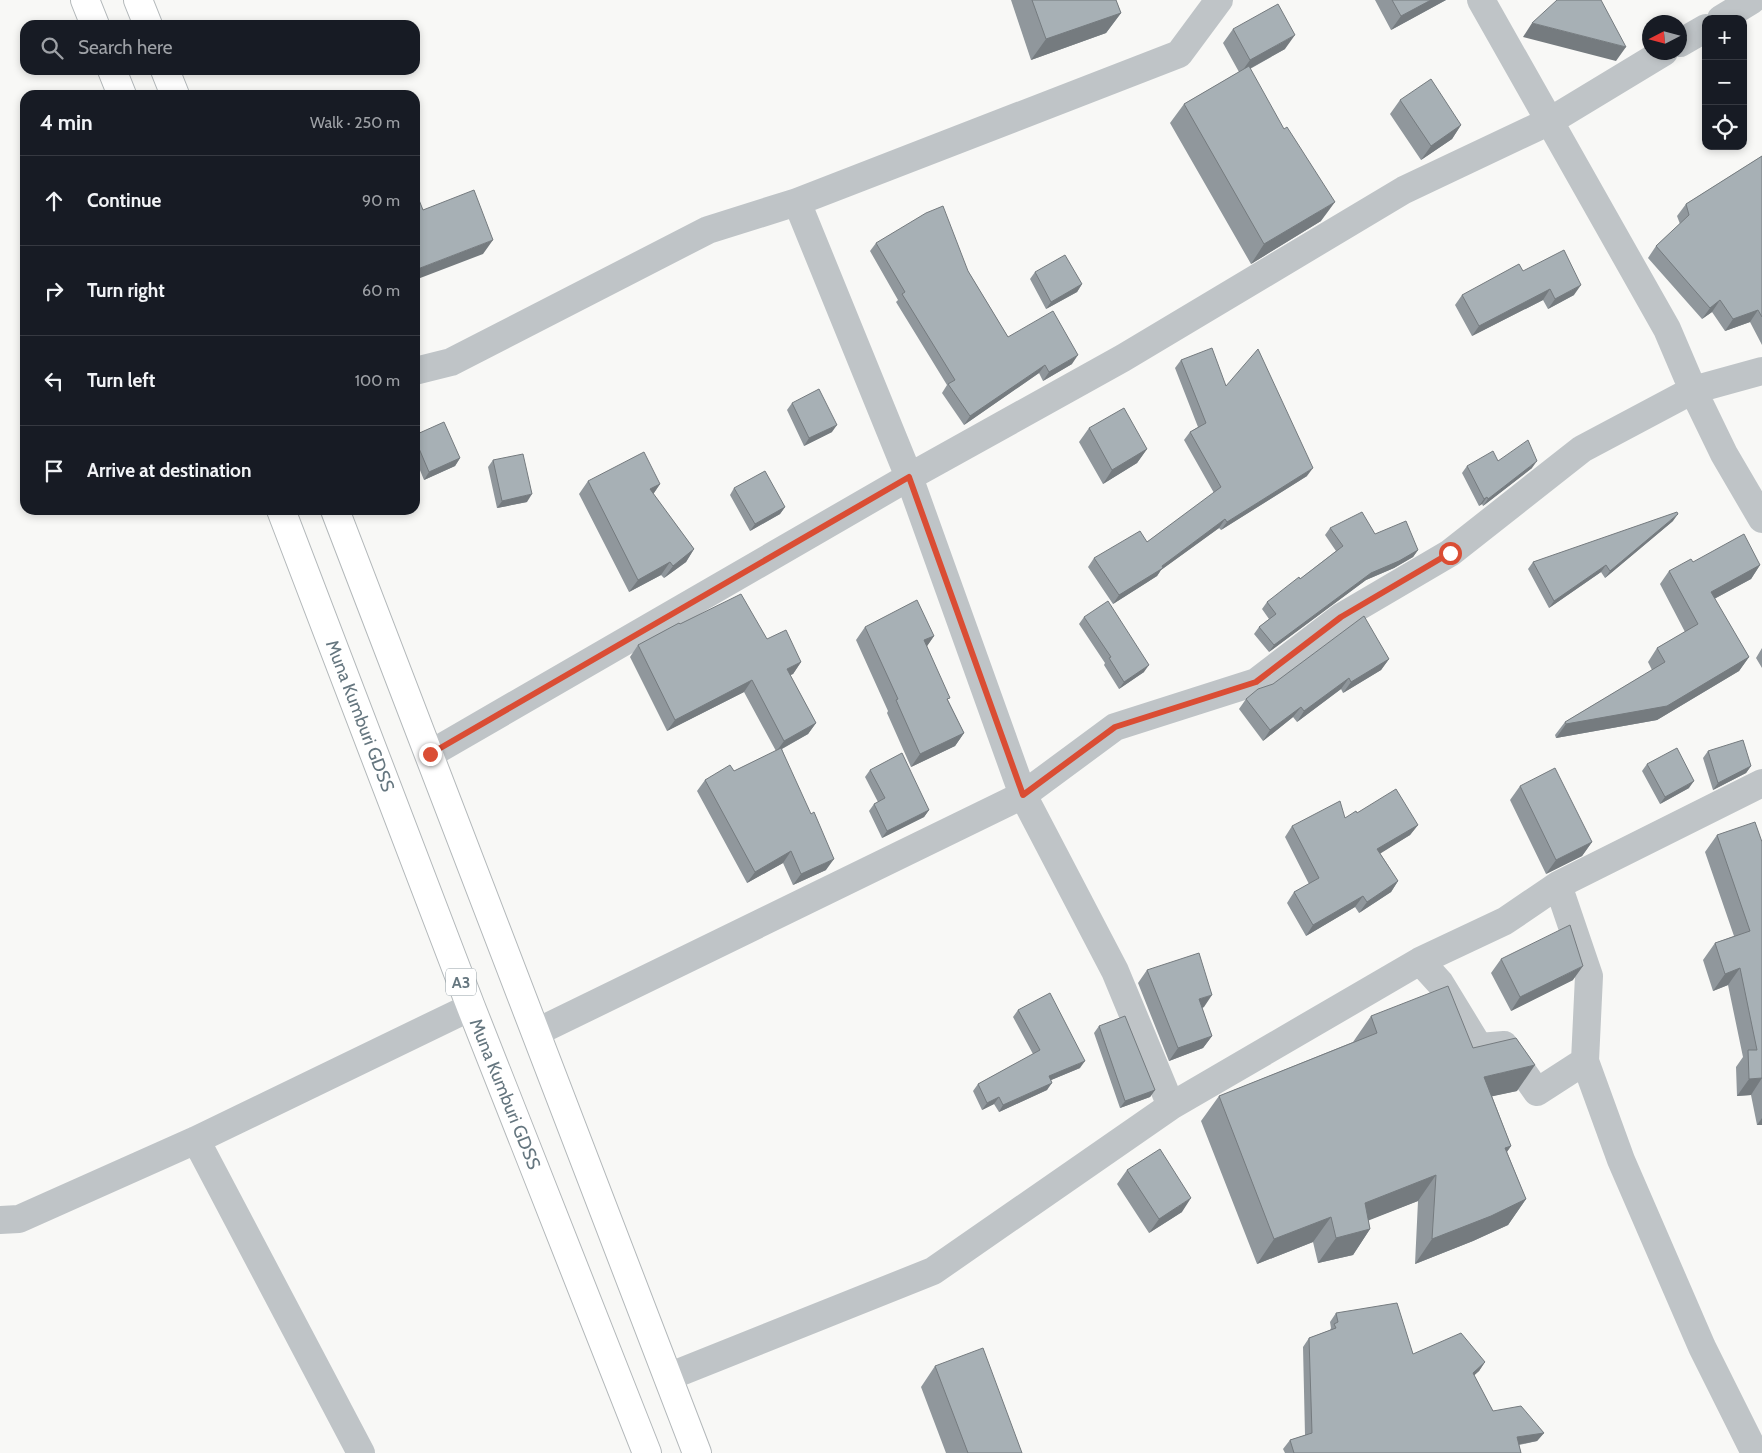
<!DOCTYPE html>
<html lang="en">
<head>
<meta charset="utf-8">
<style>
	body { margin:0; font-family:Cabin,sans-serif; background:#20242c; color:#f1f3f6 }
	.controls { position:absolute; right:15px; top:15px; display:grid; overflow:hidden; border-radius:10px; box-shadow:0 2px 8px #0003 }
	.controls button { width:45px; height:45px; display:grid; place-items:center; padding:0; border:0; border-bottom:1px solid #363941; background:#171b24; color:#f1f3f6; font:25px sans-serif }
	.compass { position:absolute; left:1642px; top:15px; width:45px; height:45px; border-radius:50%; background:#171b24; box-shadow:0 2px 8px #0003; rotate:264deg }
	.stop { position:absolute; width:15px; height:15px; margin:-11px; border:4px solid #da4d34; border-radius:50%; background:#fff }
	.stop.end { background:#da4d34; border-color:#fff; box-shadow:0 1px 5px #0008 }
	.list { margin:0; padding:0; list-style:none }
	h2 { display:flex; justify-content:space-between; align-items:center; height:65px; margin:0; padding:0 20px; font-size:21px }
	h2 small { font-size:16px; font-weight:400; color:#9ea1a6 }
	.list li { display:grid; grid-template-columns:32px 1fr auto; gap:15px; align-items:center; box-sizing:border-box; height:90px; padding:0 20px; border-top:1px solid #363941 }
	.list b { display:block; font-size:19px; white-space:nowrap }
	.list em { font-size:16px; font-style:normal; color:#9ea1a6 }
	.icon { flex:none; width:28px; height:28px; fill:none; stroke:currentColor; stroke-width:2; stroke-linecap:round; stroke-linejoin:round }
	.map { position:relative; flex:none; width:1762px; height:1453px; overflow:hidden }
	.search { position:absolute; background:#171b24; box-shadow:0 2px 8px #0003; left:20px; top:20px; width:400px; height:55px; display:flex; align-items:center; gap:12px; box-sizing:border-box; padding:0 18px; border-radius:15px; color:#9ea1a6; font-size:19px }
	.panel { position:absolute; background:#171b24; box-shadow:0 2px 8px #0003; left:20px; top:90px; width:400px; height:425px; border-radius:15px }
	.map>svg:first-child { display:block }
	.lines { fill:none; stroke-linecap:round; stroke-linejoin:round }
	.highway-casing { stroke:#b3b8ba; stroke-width:30 }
	.street { stroke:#bfc4c7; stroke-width:28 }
	.highway { stroke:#fff; stroke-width:28 }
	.wall { fill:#90979c }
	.shaded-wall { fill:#757b7f }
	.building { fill:#a7b0b5; stroke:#757b7f }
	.route { stroke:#da4d34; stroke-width:6 }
	.labels { text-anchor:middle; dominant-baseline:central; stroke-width:5; stroke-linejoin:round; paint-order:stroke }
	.shield { fill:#fff; stroke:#939fa5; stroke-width:1 }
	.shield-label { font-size:16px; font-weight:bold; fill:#65767f }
	.street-label { font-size:18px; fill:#65767f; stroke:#fff }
</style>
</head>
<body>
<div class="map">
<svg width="1762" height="1453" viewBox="0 0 1762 1453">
	<rect width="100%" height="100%" fill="#f8f8f6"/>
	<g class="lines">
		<!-- highway casing -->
		<g class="highway-casing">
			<path id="highway" d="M 85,0 L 95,25
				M 138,0 L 148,25
				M 112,70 L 122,95
				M 165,70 L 175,95
				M 281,510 L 471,1007 L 647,1453
				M 335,510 L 697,1453"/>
		</g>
		<!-- street -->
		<path class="street" d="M 1481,0 L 1667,329 L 1693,390 L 1724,454 L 1762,519
			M 1721,19 L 1752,0
			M 1680,43 L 1706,28
			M 797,202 L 909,477 L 1023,795 L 1115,971 L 1171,1106 L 1420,961 L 1505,921 L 1558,885 L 1762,783
			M 415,371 L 451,362 L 708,230 L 797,202 L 1179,54 L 1219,0
			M 430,754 L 909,477 L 1123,358 L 1404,190 L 1550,121 L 1664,52
			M 1558,885 L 1589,976 L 1585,1061
			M 1420,961 L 1440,983 L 1479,1047 L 1504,1045 L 1537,1092 L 1585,1061 L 1621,1160 L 1702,1347 L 1755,1453
			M 537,1032 L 1023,795 L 1115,727 L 1256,682 L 1341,617 L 1450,553 L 1582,449 L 1693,390 L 1762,371
			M 196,1140 L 361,1453
			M 0,1220 L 19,1219 L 196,1140 L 471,1007
			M 668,1377 L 933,1271 L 1171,1106"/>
		<!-- highway -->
		<use href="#highway" class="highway"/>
	</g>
	<!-- wall -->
	<path class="wall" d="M 1011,0 L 1116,0 L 1121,13 L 1106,33 L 1031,60 Z
		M 1375,0 L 1446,0 L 1391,30 Z
		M 1233,29 L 1285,49 L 1250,69 L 1321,221 L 1251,264 L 1170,123 L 1184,104 L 1239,72 L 1223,43 Z
		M 1400,100 L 1461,125 L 1452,139 L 1421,160 L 1390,114 Z
		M 1762,156 L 1762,345 L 1750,322 L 1725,331 L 1712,312 L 1702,319 L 1648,258 L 1656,246 L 1680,224 L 1677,216 L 1686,204 Z
		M 876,243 L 968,271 L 1008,337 L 1072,364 L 1043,381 L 1039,373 L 964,425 L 942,393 L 947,385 L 896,302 L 898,300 L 870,251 Z
		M 1523,271 L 1574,295 L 1548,309 L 1543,300 L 1472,336 L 1455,305 L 1462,295 Z
		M 1035,272 L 1082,284 L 1077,292 L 1046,309 L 1030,279 Z
		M 1181,360 L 1226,386 L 1307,476 L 1221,530 L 1219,528 L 1161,570 L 1157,576 L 1113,604 L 1088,567 L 1094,558 L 1147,542 L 1214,493 L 1184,440 L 1190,432 L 1198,427 L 1175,368 Z
		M 792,403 L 832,432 L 804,446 L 787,410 Z
		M 1089,428 L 1147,449 L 1137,463 L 1103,484 L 1079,442 Z
		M 415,435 L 460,458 L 455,466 L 424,480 L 415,458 Z
		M 493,460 L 527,502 L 497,508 L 488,467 Z
		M 1467,466 L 1532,468 L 1483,506 L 1482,504 L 1479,506 L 1462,473 Z
		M 588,481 L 660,484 L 653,494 L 694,549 L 686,562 L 664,578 L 661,575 L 629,592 L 579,494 Z
		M 734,488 L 785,507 L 780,514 L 750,531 L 730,495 Z
		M 1673,521 L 1605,578 L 1601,572 L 1549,608 L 1528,569 L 1533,562 Z
		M 1330,528 L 1375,534 L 1418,550 L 1413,557 L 1394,568 L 1366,580 L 1269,652 L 1254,634 L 1259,627 L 1269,619 L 1262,609 L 1267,602 L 1300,579 L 1336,551 L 1325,535 Z
		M 1693,562 L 1760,565 L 1751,579 L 1714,599 L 1749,657 L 1739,671 L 1657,720 L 1556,738 L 1555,735 L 1565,722 L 1652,670 L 1648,662 L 1657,648 L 1685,632 L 1660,584 L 1669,571 Z
		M 1084,617 L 1144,672 L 1119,689 L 1104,665 L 1105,663 L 1079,624 Z
		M 680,624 L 767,639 L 801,662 L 793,674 L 790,675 L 816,723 L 808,734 L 782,749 L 826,870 L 793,885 L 783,863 L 747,883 L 697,791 L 705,780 L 734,771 L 776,751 L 744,692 L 667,731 L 630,657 L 638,645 Z
		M 865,627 L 934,636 L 927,646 L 948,700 L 964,733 L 955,746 L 911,767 L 887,713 L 888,711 L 856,640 Z
		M 1762,648 L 1762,668 L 1756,658 Z
		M 1389,659 L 1381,670 L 1343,693 L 1341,689 L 1297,722 L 1293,717 L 1263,741 L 1239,709 L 1246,699 Z
		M 1708,751 L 1751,766 L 1746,773 L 1713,790 L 1703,758 Z
		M 1647,764 L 1689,788 L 1660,804 L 1642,771 Z
		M 870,770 L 929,810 L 924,817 L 882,838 L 869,811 L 874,804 L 878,802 L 865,777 Z
		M 1520,786 L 1592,842 L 1582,856 L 1546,874 L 1510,800 Z
		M 1357,813 L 1418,825 L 1410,835 L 1380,853 L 1398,881 L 1391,892 L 1359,913 L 1355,907 L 1306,936 L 1287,903 L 1294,892 L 1309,884 L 1285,837 L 1292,826 L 1345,818 Z
		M 1717,835 L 1762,842 L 1762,1125 L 1757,1125 L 1751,1095 L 1737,1096 L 1736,1067 L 1743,1057 L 1728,985 L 1713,991 L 1703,960 L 1715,943 L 1734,936 L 1705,852 Z
		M 1501,959 L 1573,980 L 1511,1011 L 1491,973 Z
		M 1147,970 L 1204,1007 L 1202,1008 L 1212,1036 L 1203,1048 L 1169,1061 L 1138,983 Z
		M 1018,1010 L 1080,1068 L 1051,1080 L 1047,1090 L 999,1112 L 994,1104 L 982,1110 L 973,1091 L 978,1084 L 1033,1054 L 1013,1017 Z
		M 1371,1016 L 1473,1048 L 1517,1091 L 1492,1096 L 1511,1146 L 1507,1152 L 1526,1199 L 1508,1225 L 1473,1241 L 1415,1264 L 1418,1201 L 1368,1220 L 1370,1229 L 1353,1255 L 1318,1263 L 1313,1242 L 1257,1264 L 1201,1121 L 1219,1096 L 1353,1042 Z
		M 1099,1026 L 1155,1090 L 1150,1097 L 1120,1108 L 1094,1033 Z
		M 1127,1170 L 1182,1212 L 1149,1233 L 1117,1184 Z
		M 1336,1313 L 1413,1354 L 1485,1362 L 1479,1371 L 1474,1375 L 1493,1411 L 1544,1433 L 1537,1441 L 1519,1445 L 1521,1453 L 1285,1453 L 1283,1449 L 1290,1440 L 1305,1435 L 1303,1347 L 1309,1338 L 1330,1330 L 1331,1328 L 1330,1322 Z
		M 935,1366 L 1022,1453 L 946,1453 L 921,1387 Z"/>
	<!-- shaded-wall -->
	<path class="shaded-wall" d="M 1431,0 L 1446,0 L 1391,30 L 1401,16 Z
		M 1121,13 L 1106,33 L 1031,60 L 1046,39 Z
		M 1532,23 L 1626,47 L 1616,61 L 1523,37 Z
		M 1295,35 L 1285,49 L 1240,74 L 1250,60 Z
		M 1461,125 L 1452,139 L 1421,160 L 1431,146 Z
		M 1335,202 L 1321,221 L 1251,264 L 1264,244 Z
		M 493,240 L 483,254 L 415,280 L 415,270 Z
		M 1082,284 L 1077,292 L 1046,309 L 1051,302 Z
		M 1581,285 L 1574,295 L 1548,309 L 1555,299 Z
		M 1550,289 L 1543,300 L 1472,336 L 1479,326 Z
		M 1720,300 L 1712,312 L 1702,319 L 1710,308 Z
		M 1758,310 L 1750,322 L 1725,331 L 1733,319 Z
		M 1078,355 L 1072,364 L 1043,381 L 1049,372 Z
		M 1045,365 L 1039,373 L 964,425 L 970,416 Z
		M 837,425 L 832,432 L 804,446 L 809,438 Z
		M 1147,449 L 1137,463 L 1103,484 L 1112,470 Z
		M 460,458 L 455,466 L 424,480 L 429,472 Z
		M 1537,461 L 1532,468 L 1483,506 L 1488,499 Z
		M 1313,468 L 1307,476 L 1221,530 L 1227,522 Z
		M 660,484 L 652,496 L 650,489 Z
		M 532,494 L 527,502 L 497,508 L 502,501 Z
		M 1487,497 L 1482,504 L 1479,506 L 1484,499 Z
		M 785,507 L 780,514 L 750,531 L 755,524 Z
		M 1678,514 L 1673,521 L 1605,578 L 1610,571 Z
		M 1225,519 L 1219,528 L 1161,570 L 1157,576 L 1113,604 L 1119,595 L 1162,566 Z
		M 694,549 L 686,562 L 664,578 L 673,566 Z
		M 1418,550 L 1413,557 L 1394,568 L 1366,580 L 1269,652 L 1274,645 L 1371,573 Z
		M 670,562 L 661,575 L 629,592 L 638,580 Z
		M 1606,565 L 1601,572 L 1549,608 L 1554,601 Z
		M 1760,565 L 1751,579 L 1701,606 L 1711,592 Z
		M 934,636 L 925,649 L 924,640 Z
		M 1749,657 L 1739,671 L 1657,720 L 1556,738 L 1566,724 Z
		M 1389,659 L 1381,670 L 1343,693 L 1351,682 Z
		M 801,662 L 793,674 L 779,680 L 787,669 Z
		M 1149,665 L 1144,672 L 1119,689 L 1124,682 Z
		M 1349,678 L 1341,689 L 1297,722 L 1304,711 Z
		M 752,680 L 744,692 L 667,731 L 675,720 Z
		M 1301,707 L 1293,717 L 1263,741 L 1270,730 Z
		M 816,723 L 808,734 L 776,752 L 784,741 Z
		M 964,733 L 955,746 L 911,767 L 920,754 Z
		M 1751,766 L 1746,773 L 1713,790 L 1718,783 Z
		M 1694,781 L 1689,788 L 1660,804 L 1665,797 Z
		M 929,810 L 924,817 L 882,838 L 887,831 Z
		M 1418,825 L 1410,835 L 1370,860 L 1377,849 Z
		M 1592,842 L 1582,856 L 1546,874 L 1556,860 Z
		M 791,851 L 783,863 L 747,883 L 755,872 Z
		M 834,859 L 826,870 L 793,885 L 801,874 Z
		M 1398,881 L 1391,892 L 1359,913 L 1367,902 Z
		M 1363,896 L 1355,907 L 1306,936 L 1313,925 Z
		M 1583,966 L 1573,980 L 1511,1011 L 1520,997 Z
		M 1740,968 L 1728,985 L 1713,991 L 1725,974 Z
		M 1212,995 L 1204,1007 L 1190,1012 L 1199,999 Z
		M 1212,1036 L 1203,1048 L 1169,1061 L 1178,1048 Z
		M 1085,1061 L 1080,1068 L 1044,1083 L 1049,1076 Z
		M 1535,1065 L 1517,1091 L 1466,1102 L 1484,1077 Z
		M 1762,1078 L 1751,1095 L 1737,1096 L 1749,1079 Z
		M 1052,1083 L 1047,1090 L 999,1112 L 1003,1105 Z
		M 1155,1090 L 1150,1097 L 1120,1108 L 1125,1101 Z
		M 999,1097 L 994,1104 L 982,1110 L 987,1103 Z
		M 1762,1118 L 1762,1125 L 1757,1125 Z
		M 1511,1146 L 1493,1171 L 1505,1148 Z
		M 1436,1175 L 1418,1201 L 1347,1229 L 1365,1203 Z
		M 1191,1198 L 1182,1212 L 1149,1233 L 1159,1219 Z
		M 1526,1199 L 1508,1225 L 1473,1241 L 1415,1264 L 1432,1239 Z
		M 1331,1217 L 1313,1242 L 1257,1264 L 1274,1239 Z
		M 1370,1229 L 1353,1255 L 1318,1263 L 1336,1238 Z
		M 1485,1362 L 1479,1371 L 1467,1382 L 1473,1373 Z
		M 1544,1433 L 1537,1441 L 1511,1446 L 1517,1437 Z"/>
	<!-- building -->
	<path class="building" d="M 1032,0 L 1116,0 L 1121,13 L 1046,39 Z
		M 1392,0 L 1431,0 L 1401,16 Z
		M 1557,0 L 1601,0 L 1626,47 L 1532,23 Z
		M 1278,4 L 1295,35 L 1250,60 L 1233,29 Z
		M 1249,66 L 1284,129 L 1287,127 L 1335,202 L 1264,244 L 1184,104 Z
		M 1431,79 L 1461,125 L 1431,146 L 1400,100 Z
		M 1762,156 L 1762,317 L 1758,310 L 1733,319 L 1720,300 L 1710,308 L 1656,246 L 1689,215 L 1686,204 Z
		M 474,190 L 493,240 L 415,270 L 415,201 L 419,200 L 423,210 Z
		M 943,206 L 968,271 L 1008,337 L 1053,311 L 1078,355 L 1049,372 L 1045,365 L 970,416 L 948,384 L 955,380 L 902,294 L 905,292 L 876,243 L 926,213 Z
		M 1564,250 L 1581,285 L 1555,299 L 1550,289 L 1479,326 L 1462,295 L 1519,264 L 1523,271 Z
		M 1065,255 L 1082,284 L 1051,302 L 1035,272 Z
		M 1212,348 L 1226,386 L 1258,349 L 1313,468 L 1227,522 L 1225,519 L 1162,566 L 1163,568 L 1119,595 L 1094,558 L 1140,531 L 1147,542 L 1221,487 L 1190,432 L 1206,423 L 1181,360 Z
		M 819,389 L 837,425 L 809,438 L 792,403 Z
		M 1124,408 L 1147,449 L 1112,470 L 1089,428 Z
		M 444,422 L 460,458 L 429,472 L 415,439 L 415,435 Z
		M 1528,440 L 1537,461 L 1488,499 L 1487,497 L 1484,499 L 1467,466 L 1493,451 L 1498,461 Z
		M 644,452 L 660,484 L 650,489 L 694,549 L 673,566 L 670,562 L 638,580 L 588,481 Z
		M 523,454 L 532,494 L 502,501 L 493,460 Z
		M 765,471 L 785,507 L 755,524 L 734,488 Z
		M 1362,512 L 1375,534 L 1406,521 L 1418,550 L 1399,561 L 1371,573 L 1274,645 L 1259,627 L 1276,614 L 1267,602 L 1299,577 L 1300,579 L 1343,546 L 1330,528 Z
		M 1677,512 L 1678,514 L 1610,571 L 1606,565 L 1554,601 L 1533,562 Z
		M 1744,534 L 1760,565 L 1711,592 L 1749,657 L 1667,706 L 1566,724 L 1565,722 L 1665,662 L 1657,648 L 1698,624 L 1669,571 L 1691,559 L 1693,562 Z
		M 741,594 L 767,639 L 786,630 L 801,662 L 787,669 L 816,723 L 784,741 L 752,680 L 675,720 L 638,645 L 679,623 L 680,624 Z
		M 917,600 L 934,636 L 924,640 L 950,698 L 947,699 L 964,733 L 920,754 L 896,700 L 898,699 L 865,627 Z
		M 1108,601 L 1149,665 L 1124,682 L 1109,658 L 1111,657 L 1084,617 Z
		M 1364,616 L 1389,659 L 1351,682 L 1349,678 L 1304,711 L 1301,707 L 1270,730 L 1246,699 L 1258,689 L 1273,684 Z
		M 1743,740 L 1751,766 L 1718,783 L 1708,751 Z
		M 781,748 L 811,814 L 814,812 L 834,859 L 801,874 L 791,851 L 755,872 L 705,780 L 730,765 L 734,771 Z
		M 1677,748 L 1694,781 L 1665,797 L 1647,764 Z
		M 902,753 L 929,810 L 887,831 L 874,804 L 885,798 L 870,770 Z
		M 1555,768 L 1592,842 L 1556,860 L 1520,786 Z
		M 1396,789 L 1418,825 L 1377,849 L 1398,881 L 1367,902 L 1363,896 L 1313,925 L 1294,892 L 1319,878 L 1292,826 L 1340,801 L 1345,818 L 1356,811 L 1357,813 Z
		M 1755,822 L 1762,842 L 1762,1078 L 1749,1079 L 1748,1050 L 1757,1050 L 1740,968 L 1725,974 L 1715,943 L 1750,931 L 1717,835 Z
		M 1570,925 L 1583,966 L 1520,997 L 1501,959 Z
		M 1199,953 L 1212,995 L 1199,999 L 1212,1036 L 1178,1048 L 1147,970 Z
		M 1448,986 L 1473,1048 L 1516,1038 L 1535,1065 L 1484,1077 L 1511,1146 L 1505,1148 L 1526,1199 L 1491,1216 L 1432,1239 L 1436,1175 L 1365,1203 L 1370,1229 L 1336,1238 L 1331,1217 L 1274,1239 L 1219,1096 L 1377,1033 L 1371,1016 Z
		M 1050,993 L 1085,1061 L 1049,1076 L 1052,1083 L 1003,1105 L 999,1097 L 987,1103 L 978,1084 L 1040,1050 L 1018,1010 Z
		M 1125,1016 L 1155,1090 L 1125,1101 L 1099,1026 Z
		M 1160,1149 L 1191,1198 L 1159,1219 L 1127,1170 Z
		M 1397,1303 L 1413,1354 L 1461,1333 L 1485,1362 L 1473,1373 L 1493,1411 L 1521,1406 L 1544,1433 L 1517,1437 L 1521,1453 L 1294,1453 L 1290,1440 L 1312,1433 L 1309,1338 L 1336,1328 L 1334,1324 L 1338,1322 L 1336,1313 Z
		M 983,1348 L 1022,1453 L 968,1453 L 935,1366 Z"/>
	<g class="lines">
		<!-- route -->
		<path class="route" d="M 430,754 L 909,477 L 1023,795 L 1115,727 L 1256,682 L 1341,617 L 1450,553"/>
	</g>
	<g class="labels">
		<!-- shield labels -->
		<rect class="shield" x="446" y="968.5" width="30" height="27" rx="4"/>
		<g class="shield-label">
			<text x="461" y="982">A3</text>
		</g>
		<!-- street labels -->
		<g class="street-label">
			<text transform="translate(360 716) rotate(69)">Muna Kumburi GDSS</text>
			<text transform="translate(505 1094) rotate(68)">Muna Kumburi GDSS</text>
		</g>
	</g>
</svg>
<div class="controls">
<button>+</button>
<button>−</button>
<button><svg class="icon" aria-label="locate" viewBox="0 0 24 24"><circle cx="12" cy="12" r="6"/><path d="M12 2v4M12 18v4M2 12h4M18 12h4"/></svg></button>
</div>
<svg class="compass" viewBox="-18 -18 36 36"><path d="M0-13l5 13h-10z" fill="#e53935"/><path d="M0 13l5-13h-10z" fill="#9ea1a6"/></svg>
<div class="stop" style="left:1450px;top:553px"></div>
<div class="stop end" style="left:430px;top:754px"></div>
<div class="search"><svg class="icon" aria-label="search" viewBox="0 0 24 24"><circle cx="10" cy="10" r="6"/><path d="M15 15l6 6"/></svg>Search here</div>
<section class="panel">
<h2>4 min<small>Walk · 250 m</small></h2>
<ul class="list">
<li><svg class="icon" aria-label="ahead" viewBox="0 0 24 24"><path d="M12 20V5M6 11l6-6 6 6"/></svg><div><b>Continue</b></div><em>90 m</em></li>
<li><svg class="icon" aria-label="right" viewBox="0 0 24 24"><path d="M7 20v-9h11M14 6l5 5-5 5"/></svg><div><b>Turn right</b></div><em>60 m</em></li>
<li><svg class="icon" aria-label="left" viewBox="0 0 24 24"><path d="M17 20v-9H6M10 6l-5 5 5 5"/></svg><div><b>Turn left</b></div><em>100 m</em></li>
<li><svg class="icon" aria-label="arrive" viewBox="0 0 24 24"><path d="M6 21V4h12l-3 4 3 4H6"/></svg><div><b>Arrive at destination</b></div></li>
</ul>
</section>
</div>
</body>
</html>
